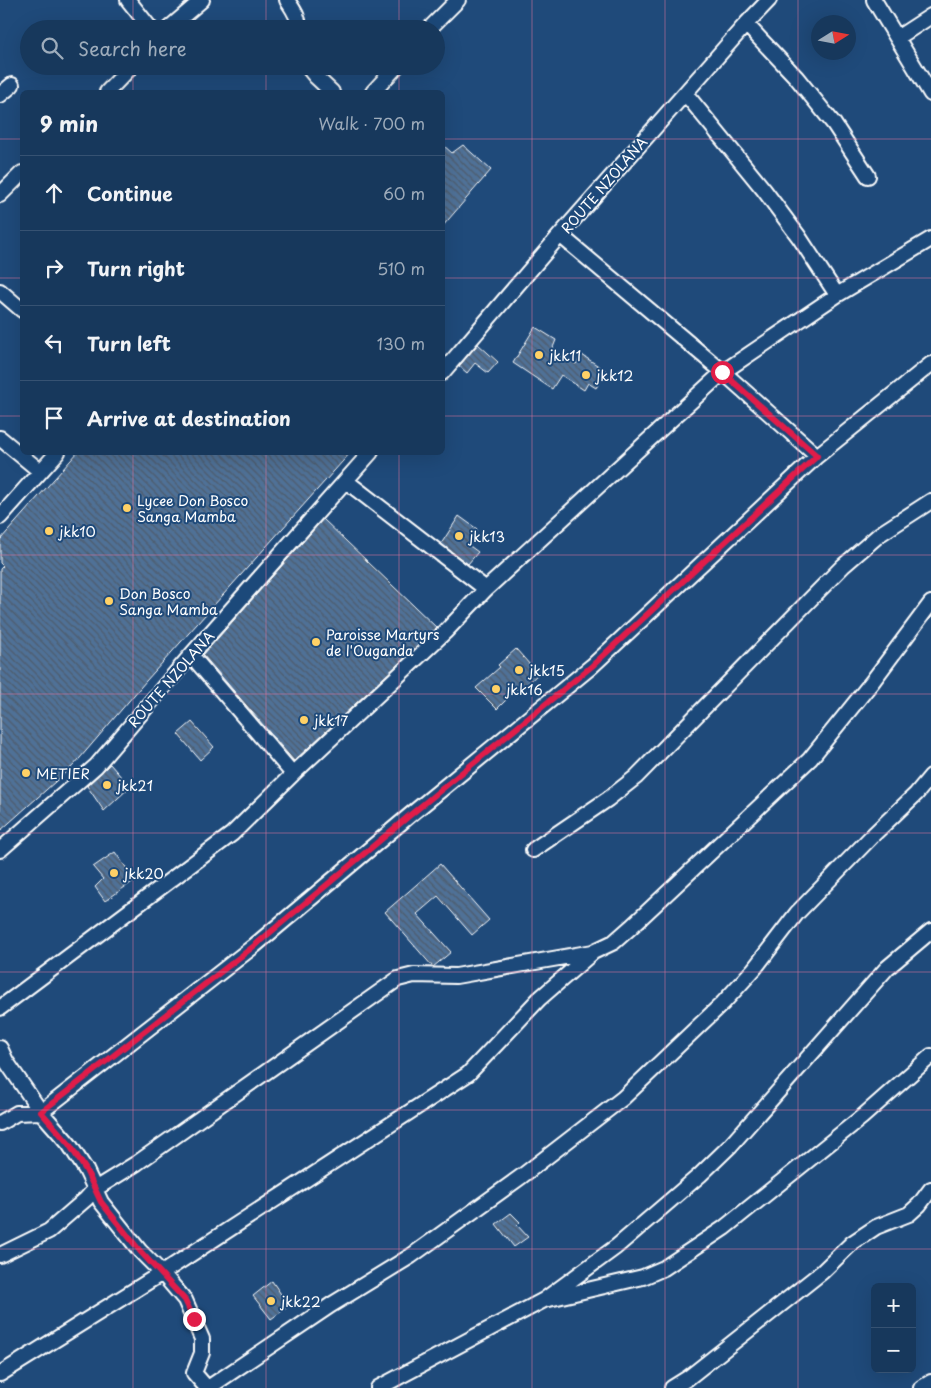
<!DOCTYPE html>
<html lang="en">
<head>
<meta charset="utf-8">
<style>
	body { margin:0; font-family:"Playpen Sans",sans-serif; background:#244365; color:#f1f3f6 }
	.controls { position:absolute; right:15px; bottom:15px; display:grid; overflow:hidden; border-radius:8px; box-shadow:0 5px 20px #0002 }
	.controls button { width:45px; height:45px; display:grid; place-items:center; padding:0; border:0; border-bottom:1px solid #365272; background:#17385c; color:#f1f3f6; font:25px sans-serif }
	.compass { position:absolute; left:811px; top:15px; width:45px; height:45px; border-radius:50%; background:#17385c; box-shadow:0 5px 20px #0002; rotate:79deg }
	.stop { position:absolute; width:15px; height:15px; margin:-11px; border:4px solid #e11d48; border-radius:50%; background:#fff }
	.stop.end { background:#e11d48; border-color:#fff; box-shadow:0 1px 5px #0008 }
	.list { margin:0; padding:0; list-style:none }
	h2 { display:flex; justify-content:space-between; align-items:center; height:65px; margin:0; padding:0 20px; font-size:21px }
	h2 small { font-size:16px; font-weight:400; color:#9eacbb }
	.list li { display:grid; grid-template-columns:32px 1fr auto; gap:15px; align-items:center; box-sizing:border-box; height:75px; padding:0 20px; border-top:1px solid #365272 }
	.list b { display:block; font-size:19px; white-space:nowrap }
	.list em { font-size:16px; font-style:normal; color:#9eacbb }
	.icon { flex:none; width:28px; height:28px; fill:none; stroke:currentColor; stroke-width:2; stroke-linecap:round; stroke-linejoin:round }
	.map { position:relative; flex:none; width:931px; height:1388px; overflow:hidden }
	.search { position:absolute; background:#17385c; box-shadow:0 5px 20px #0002; left:20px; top:20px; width:425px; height:55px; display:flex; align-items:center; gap:12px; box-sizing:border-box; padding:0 18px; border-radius:28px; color:#9eacbb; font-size:19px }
	.panel { position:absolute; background:#17385c; box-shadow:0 5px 20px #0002; left:20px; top:90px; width:425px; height:365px; border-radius:8px }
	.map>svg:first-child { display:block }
	.building { fill:url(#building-back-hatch); stroke:#fff }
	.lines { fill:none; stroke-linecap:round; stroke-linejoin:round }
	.minor-casing { stroke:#fff; stroke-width:18 }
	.minor { stroke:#1f4a7a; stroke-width:14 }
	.route { stroke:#e11d48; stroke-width:6 }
	.grid { fill:none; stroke:#da749d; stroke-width:1; stroke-opacity:0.55 }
	.poi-dot { fill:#ffd166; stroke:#1f4a7a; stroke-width:2 }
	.labels { text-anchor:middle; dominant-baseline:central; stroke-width:4; stroke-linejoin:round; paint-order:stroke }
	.street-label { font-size:14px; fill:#fff; stroke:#1f4a7a }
	.poi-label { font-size:14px; fill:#fff; stroke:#1f4a7a; text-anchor:start }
</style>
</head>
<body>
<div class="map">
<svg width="931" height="1388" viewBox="0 0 931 1388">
	<defs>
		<pattern id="building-back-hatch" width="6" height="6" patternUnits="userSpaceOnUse" patternTransform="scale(1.25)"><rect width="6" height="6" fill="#507197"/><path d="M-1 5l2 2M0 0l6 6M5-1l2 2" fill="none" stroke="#4e5b6a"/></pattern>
	</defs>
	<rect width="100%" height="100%" fill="#1f4a7a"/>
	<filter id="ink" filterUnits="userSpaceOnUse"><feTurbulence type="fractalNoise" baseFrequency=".02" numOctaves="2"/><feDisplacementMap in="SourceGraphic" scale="10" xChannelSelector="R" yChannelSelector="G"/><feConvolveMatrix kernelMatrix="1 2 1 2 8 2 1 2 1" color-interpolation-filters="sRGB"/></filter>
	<g filter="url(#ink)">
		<!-- building -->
		<path class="building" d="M 442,144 L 452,153 L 463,145 L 491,170 L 442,227 Z
			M 535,327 L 556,340 L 552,350 L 576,364 L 582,355 L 606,371 L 596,388 L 588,383 L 584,390 L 561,375 L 552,389 L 513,363 Z
			M 478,344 L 498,362 L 488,373 L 475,363 L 467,373 L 459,366 Z
			M 78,452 L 351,452 L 146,681 L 74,765 L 0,831 L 0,569 L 3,566 L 0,563 L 0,540 Z
			M 459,516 L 477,529 L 467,544 L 478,552 L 468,564 L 441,544 Z
			M 323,519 L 437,628 L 294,761 L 203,655 Z
			M 516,649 L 538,674 L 522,689 L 519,687 L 497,709 L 476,688 L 500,667 L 498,665 Z
			M 192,722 L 214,747 L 200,760 L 178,734 Z
			M 110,764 L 130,787 L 104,811 L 87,786 Z
			M 115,852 L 135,880 L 105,901 L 95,887 L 103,879 L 93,867 Z
			M 440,864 L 489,920 L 472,935 L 438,896 L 417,914 L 451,952 L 433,967 L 385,912 Z
			M 511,1213 L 520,1222 L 517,1225 L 528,1237 L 514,1247 L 496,1224 Z
			M 272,1281 L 289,1306 L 271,1319 L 253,1296 Z"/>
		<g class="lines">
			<!-- minor casing -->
			<g class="minor-casing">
				<path id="minor" d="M 128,0 L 151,29
					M 287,0 C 292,8 301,19 298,29
					M 874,0 L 931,94
					M 746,24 L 796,77 L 834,124 L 868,176
					M 168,29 L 202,0
					M 429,29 L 458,0
					M 897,38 L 931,16
					M 307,66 L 316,77 L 332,92
					M 107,92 L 132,66
					M 373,92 L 397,66
					M 685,93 L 764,190 L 799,237 L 837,295
					M 0,95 L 12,85
					M 0,195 L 22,173
					M 560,235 L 723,372 L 817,456
					M 0,291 L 22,310
					M 442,373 L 560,235 L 746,24 L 769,0
					M 0,438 L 40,471
					M 346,481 L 486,589
					M 0,517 L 58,452
					M 191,655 L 293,774
					M 0,850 L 96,766 L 191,655 L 371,452
					M 533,850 L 608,799 L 636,777 L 843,566 L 880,534 L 931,501
					M 0,1008 L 232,834 L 293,774 L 445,632 L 486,589 L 723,372 L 837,295 L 931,239
					M 0,1048 L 6,1061 L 41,1112 L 69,1144 L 86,1170 L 101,1202 L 140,1251 L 162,1273 L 185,1300 L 202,1339 L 202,1353 L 194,1373 L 207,1388
					M 0,1123 L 17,1113 L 41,1112 L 254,946 L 409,816 L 592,666 L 817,456 L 931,364
					M 0,1255 L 49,1231 L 86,1199 L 95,1189 L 137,1163 L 398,979 L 414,975 L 456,976 L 593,952 L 614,942 L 631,927 L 810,759 L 872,682 L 931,603
					M 549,1299 L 643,1277 L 664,1268 L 724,1228 L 862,1117 L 931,1056
					M 0,1374 L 162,1273 L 468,1074 L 539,999 L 592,953
					M 208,1388 L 331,1305 L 411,1256 L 522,1176 L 623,1098 L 723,1003 L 754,969 L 797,913 L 873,835 L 916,794 L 931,776
					M 378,1388 L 544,1300 L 616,1247 L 700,1175 L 730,1146 L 887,968 L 931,931
					M 672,1388 L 688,1378 L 822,1272 L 852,1243 L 876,1227 L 909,1214 L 919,1205 L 931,1189
					M 921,1388 L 931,1382"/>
			</g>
			<!-- minor -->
			<use href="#minor" class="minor"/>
		</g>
	</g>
	<g class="lines" filter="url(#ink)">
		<!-- route -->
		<path class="route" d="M 194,1319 L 185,1300 L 140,1251 L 101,1202 L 86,1170 L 69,1144 L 41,1112 L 254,946 L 409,816 L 592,666 L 817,456 L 722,372"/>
	</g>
	<!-- grid -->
	<path class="grid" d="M 133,0 L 133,29M 266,0 L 266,29M 399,0 L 399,29M 532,0 L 532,1388M 665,0 L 665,1388M 798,0 L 798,1388M 133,66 L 133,92M 266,66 L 266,92M 399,66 L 399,92M 0,139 L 22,139M 442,139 L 931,139M 0,278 L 22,278M 442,278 L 931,278M 0,416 L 22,416M 442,416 L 931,416M 133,452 L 133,1388M 266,452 L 266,1388M 399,452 L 399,1388M 0,555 L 931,555M 0,694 L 931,694M 0,833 L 931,833M 0,972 L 931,972M 0,1110 L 931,1110M 0,1249 L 931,1249"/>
	<!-- markers -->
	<g class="poi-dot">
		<circle cx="539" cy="355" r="5"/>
		<circle cx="586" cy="375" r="5"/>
		<circle cx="127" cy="508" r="5"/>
		<circle cx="49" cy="531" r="5"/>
		<circle cx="459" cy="536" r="5"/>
		<circle cx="109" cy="601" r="5"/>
		<circle cx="316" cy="642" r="5"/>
		<circle cx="519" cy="670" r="5"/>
		<circle cx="496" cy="689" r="5"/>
		<circle cx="304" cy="720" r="5"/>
		<circle cx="26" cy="773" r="5"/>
		<circle cx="107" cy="785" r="5"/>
		<circle cx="114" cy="873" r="5"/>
		<circle cx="271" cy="1301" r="5"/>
	</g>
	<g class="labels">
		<!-- street labels -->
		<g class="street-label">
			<text transform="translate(604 185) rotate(-49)">ROUTE NZOLANA</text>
			<text transform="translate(171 679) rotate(-49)">ROUTE NZOLANA</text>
		</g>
		<!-- poi labels -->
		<g class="poi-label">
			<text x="549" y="355">jkk11</text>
			<text x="596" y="375">jkk12</text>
			<text x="137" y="500">Lycee Don Bosco<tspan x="137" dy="16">Sanga Mamba</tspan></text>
			<text x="59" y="531">jkk10</text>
			<text x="469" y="536">jkk13</text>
			<text x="119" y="593">Don Bosco<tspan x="119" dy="16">Sanga Mamba</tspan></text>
			<text x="326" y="634">Paroisse Martyrs<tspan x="326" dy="16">de l'Ouganda</tspan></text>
			<text x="529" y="670">jkk15</text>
			<text x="506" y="689">jkk16</text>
			<text x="314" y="720">jkk17</text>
			<text x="36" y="773">METIER</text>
			<text x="117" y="785">jkk21</text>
			<text x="124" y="873">jkk20</text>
			<text x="281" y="1301">jkk22</text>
		</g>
	</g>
</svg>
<div class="controls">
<button>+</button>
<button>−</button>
</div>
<svg class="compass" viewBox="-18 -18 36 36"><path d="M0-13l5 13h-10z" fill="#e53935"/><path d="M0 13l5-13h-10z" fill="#9eacbb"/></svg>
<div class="stop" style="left:722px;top:372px"></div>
<div class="stop end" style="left:194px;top:1319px"></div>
<div class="search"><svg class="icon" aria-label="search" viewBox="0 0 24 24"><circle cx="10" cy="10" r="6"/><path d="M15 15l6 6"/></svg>Search here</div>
<section class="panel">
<h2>9 min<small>Walk · 700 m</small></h2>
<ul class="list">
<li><svg class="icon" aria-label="ahead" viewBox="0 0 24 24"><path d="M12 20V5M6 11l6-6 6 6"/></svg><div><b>Continue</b></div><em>60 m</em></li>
<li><svg class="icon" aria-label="right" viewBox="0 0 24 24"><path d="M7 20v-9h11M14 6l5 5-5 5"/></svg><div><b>Turn right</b></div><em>510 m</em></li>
<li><svg class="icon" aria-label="left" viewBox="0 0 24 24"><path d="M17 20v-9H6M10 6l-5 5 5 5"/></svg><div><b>Turn left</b></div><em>130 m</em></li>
<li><svg class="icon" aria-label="arrive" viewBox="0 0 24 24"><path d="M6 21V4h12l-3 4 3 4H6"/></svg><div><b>Arrive at destination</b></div></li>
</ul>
</section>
</div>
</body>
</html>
